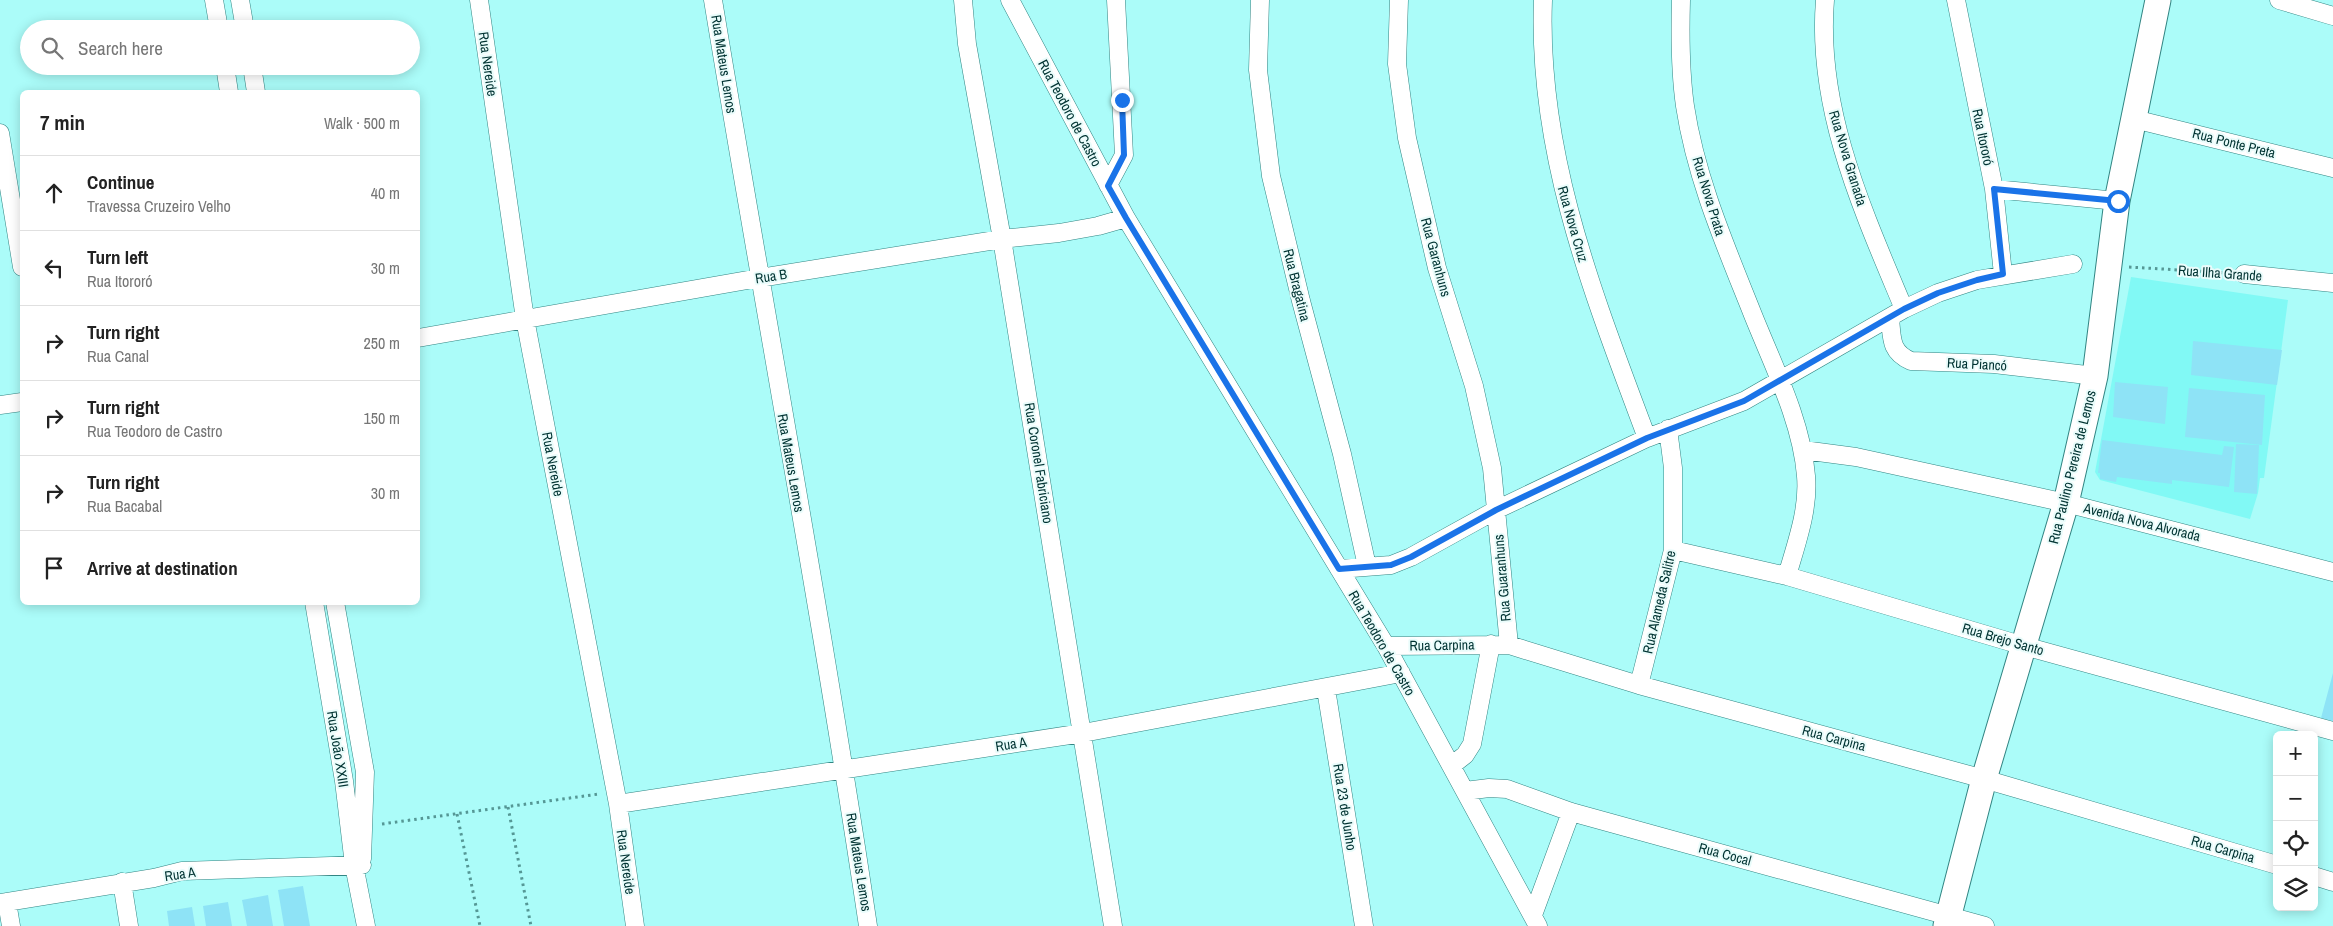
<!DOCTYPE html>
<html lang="en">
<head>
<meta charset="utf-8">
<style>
	body { margin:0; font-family:"Archivo Narrow",sans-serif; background:#f2f2f2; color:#222 }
	.controls { position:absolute; right:15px; bottom:15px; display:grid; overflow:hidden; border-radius:8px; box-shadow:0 2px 12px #0003 }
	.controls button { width:45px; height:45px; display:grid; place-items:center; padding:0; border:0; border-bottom:1px solid #e0e0e0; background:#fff; color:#222; font:25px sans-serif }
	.stop { position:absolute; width:15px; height:15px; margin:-11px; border:4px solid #1a73e8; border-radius:50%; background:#fff }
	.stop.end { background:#1a73e8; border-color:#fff; box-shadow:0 1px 5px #0008 }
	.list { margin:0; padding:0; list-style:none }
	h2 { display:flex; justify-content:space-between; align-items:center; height:65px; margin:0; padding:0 20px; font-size:21px }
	h2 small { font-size:16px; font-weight:400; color:#767676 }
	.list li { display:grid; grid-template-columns:32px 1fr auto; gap:15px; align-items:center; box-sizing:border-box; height:75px; padding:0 20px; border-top:1px solid #e0e0e0 }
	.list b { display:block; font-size:19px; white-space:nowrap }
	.list p { margin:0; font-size:16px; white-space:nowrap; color:#767676 }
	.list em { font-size:16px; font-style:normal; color:#767676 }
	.icon { flex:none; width:28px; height:28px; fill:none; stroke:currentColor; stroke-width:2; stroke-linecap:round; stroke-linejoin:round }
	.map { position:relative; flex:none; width:2333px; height:926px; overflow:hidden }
	.search { position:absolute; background:#fff; box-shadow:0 2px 12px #0003; left:20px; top:20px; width:400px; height:55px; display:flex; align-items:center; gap:12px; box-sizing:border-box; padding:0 18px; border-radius:28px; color:#767676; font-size:19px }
	.panel { position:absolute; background:#fff; box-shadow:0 2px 12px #0003; left:20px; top:90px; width:400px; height:515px; border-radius:8px }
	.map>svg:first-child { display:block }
	.built { fill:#81f9f5 }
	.building { fill:#8ee3f6 }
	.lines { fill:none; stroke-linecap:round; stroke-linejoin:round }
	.street-casing { stroke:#328583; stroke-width:19 }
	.secondary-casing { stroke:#328583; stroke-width:27 }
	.path { stroke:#559795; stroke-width:3; stroke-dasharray:2.5 4; stroke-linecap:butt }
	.street { stroke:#fff; stroke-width:18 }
	.secondary { stroke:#fff; stroke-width:25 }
	.route { stroke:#1a73e8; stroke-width:6 }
	.labels { text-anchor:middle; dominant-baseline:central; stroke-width:4; stroke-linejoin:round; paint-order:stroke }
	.street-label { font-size:14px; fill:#003332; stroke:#eafcfb }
</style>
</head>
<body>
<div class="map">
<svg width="2333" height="926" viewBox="0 0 2333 926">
	<rect width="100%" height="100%" fill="#abfcf9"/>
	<!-- built -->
	<path class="built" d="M 2131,277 L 2288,300 L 2264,478 L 2260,478 L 2258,493 L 2250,519 L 2100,480 L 2095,472 Z"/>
	<!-- building -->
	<path class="building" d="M 2193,341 L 2282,350 L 2277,385 L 2191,375 Z
		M 2115,382 L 2168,387 L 2165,424 L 2113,417 Z
		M 2189,388 L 2265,395 L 2262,445 L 2185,437 Z
		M 2102,440 L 2222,455 L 2224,446 L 2234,447 L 2229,487 L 2172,480 L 2172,484 L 2117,477 L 2116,482 L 2100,479 L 2100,473 L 2098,473 Z
		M 2236,444 L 2259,445 L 2257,494 L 2234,492 Z
		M 2333,673 L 2333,721 L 2321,718 Z
		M 303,886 L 310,926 L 284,926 L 278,890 Z
		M 268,895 L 273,926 L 247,926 L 242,900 Z
		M 228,902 L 232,926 L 206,926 L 203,906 Z
		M 192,907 L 195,926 L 169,926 L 167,911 Z"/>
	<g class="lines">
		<!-- street casing -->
		<g class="street-casing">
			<path id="street" d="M 214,0 L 219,29
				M 240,0 L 245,29
				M 479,0 L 525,319 L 618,804 L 635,926
				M 713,0 C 764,309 822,617 868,926
				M 963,0 L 967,44 L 1002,239 L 1113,926
				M 1010,0 L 1126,218 L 1386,646 L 1538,926
				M 1260,0 L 1258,70 L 1271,176 L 1301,301 L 1342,454 L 1367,566
				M 1399,0 L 1397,64 L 1407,138 L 1437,268 L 1474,386 L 1492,468 L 1509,645
				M 1543,0 C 1537,155 1594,296 1647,438
				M 1681,0 C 1680,35 1680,71 1685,106 C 1696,179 1726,247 1753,315 C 1773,365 1802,422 1806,476 C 1809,510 1796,544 1787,576
				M 1825,0 C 1816,109 1863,211 1904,309
				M 1956,0 L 1994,189 L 2003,274
				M 2279,0 L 2333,16
				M 225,66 L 229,92
				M 252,66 L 256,92
				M 2134,119 L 2333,168
				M 0,133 L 22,267
				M 1108,185 L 1124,155 L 1116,0
				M 1994,189 L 2117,201
				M 2244,274 L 2333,283
				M 1890,318 C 1892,338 1890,352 1911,361 L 1994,364 L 2095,376
				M 418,338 L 759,278 L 1002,239 L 1059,233 L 1098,226 L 1126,218
				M 0,405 L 22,402
				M 1803,450 L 1856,457 L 2066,503 L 2333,572
				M 1673,550 L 1787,576 L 2024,646 L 2333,731
				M 1339,569 L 1391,565 L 1411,557 L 1496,510 L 1647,438 L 1744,401 L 1904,309 L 1938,293 L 1977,280 L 2073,264
				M 314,602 L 344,781 L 354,865 L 366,926
				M 335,602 L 365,772 L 362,859
				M 1386,646 L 1509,645 L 1639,685 L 1984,779 L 2277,865
				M 1639,685 L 1673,550 L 1673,468 L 1668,429
				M 1326,689 L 1364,926
				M 1451,766 L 1465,755 L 1472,744 L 1491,644
				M 1465,791 L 1489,788 L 1507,789 L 1571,812 L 1985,926
				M 618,804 L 1083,733 L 1401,673
				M 2314,876 L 2333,882
				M 122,882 L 129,926
				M 7,902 L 11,926
				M 0,903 L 154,878 L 182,871 L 362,865
				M 1533,915 L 1571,812"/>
		</g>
		<!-- secondary casing -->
		<g class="secondary-casing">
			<path id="secondary" d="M 1946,926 L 1984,779 L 2066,503 L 2095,376 L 2117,201 L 2158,0"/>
		</g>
		<!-- path -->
		<path class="path" d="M 2129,267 L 2228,273
			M 508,807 L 531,926
			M 457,814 L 480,926
			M 382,824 L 599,794"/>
		<!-- street -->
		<use href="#street" class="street"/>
		<!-- secondary -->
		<use href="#secondary" class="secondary"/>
	</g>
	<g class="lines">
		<!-- route -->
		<path class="route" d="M 1122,100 L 1124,155 L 1108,186 L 1126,218 L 1339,569 L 1391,565 L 1411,557 L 1496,510 L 1647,438 L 1744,401 L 1904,309 L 1938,293 L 1977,280 L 2003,274 L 1994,189 L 2118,201"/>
	</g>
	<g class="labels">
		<!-- street labels -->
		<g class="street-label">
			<text transform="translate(488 64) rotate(82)">Rua Nereide</text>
			<text transform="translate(724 64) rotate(81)">Rua Mateus Lemos</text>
			<text transform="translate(1070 113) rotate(62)">Rua Teodoro de Castro</text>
			<text transform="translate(1983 137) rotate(78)">Rua Itororó</text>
			<text transform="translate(2234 143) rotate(14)">Rua Ponte Preta</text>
			<text transform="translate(1848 158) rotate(73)">Rua Nova Granada</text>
			<text transform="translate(1709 196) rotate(73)">Rua Nova Prata</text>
			<text transform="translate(1573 224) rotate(74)">Rua Nova Cruz</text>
			<text transform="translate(1436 257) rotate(75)">Rua Garanhuns</text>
			<text transform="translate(2220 273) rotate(4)">Rua Ilha Grande</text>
			<text transform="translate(771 276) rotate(-9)">Rua B</text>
			<text transform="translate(1297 285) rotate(76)">Rua Bragatina</text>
			<text transform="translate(1977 364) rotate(3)">Rua Piancó</text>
			<text transform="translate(791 463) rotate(80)">Rua Mateus Lemos</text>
			<text transform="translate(1039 463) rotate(81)">Rua Coronel Fabriciano</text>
			<text transform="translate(553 464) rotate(79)">Rua Nereide</text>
			<text transform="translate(2072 467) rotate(-76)">Rua Paulino Pereira de Lemos</text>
			<text transform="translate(2142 522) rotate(14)">Avenida Nova Alvorada</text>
			<text transform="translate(1502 578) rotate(-95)">Rua Guaranhuns</text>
			<text transform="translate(1659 602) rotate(-77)">Rua Alameda Salitre</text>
			<text transform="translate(2003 639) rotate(16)">Rua Brejo Santo</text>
			<text transform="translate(1382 643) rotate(60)">Rua Teodoro de Castro</text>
			<text transform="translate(1442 645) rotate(-1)">Rua Carpina</text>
			<text transform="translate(1834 738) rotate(15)">Rua Carpina</text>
			<text transform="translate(1011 744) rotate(-9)">Rua A</text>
			<text transform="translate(338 749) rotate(81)">Rua João XXIII</text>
			<text transform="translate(1345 807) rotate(81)">Rua 23 de Junho</text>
			<text transform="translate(2223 849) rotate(16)">Rua Carpina</text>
			<text transform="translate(1725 854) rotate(15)">Rua Cocal</text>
			<text transform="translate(626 862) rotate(82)">Rua Nereide</text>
			<text transform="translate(859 862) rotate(81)">Rua Mateus Lemos</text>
			<text transform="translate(180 874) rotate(-8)">Rua A</text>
		</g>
	</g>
</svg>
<div class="controls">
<button>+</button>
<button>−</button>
<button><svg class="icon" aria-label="locate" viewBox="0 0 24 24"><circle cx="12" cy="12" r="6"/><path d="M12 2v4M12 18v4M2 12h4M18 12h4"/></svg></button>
<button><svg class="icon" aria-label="layers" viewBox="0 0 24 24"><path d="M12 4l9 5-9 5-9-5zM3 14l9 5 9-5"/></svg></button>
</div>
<div class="stop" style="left:2118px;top:201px"></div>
<div class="stop end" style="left:1122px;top:100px"></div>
<div class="search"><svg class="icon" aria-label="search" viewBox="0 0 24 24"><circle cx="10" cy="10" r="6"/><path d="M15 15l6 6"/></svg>Search here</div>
<section class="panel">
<h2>7 min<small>Walk · 500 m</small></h2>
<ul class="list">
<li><svg class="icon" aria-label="ahead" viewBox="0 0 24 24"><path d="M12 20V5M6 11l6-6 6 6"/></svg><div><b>Continue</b><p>Travessa Cruzeiro Velho</p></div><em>40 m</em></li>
<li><svg class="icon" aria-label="left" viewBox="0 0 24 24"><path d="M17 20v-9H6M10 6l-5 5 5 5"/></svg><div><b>Turn left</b><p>Rua Itororó</p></div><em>30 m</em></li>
<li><svg class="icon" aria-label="right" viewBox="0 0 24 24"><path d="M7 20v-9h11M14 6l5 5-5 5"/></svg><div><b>Turn right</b><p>Rua Canal</p></div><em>250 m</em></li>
<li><svg class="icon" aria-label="right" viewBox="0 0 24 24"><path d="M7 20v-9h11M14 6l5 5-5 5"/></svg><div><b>Turn right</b><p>Rua Teodoro de Castro</p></div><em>150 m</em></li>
<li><svg class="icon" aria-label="right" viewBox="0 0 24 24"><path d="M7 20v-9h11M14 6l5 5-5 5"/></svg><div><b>Turn right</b><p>Rua Bacabal</p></div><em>30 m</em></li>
<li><svg class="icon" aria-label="arrive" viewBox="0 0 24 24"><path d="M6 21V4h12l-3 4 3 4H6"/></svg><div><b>Arrive at destination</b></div></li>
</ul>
</section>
</div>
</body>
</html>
